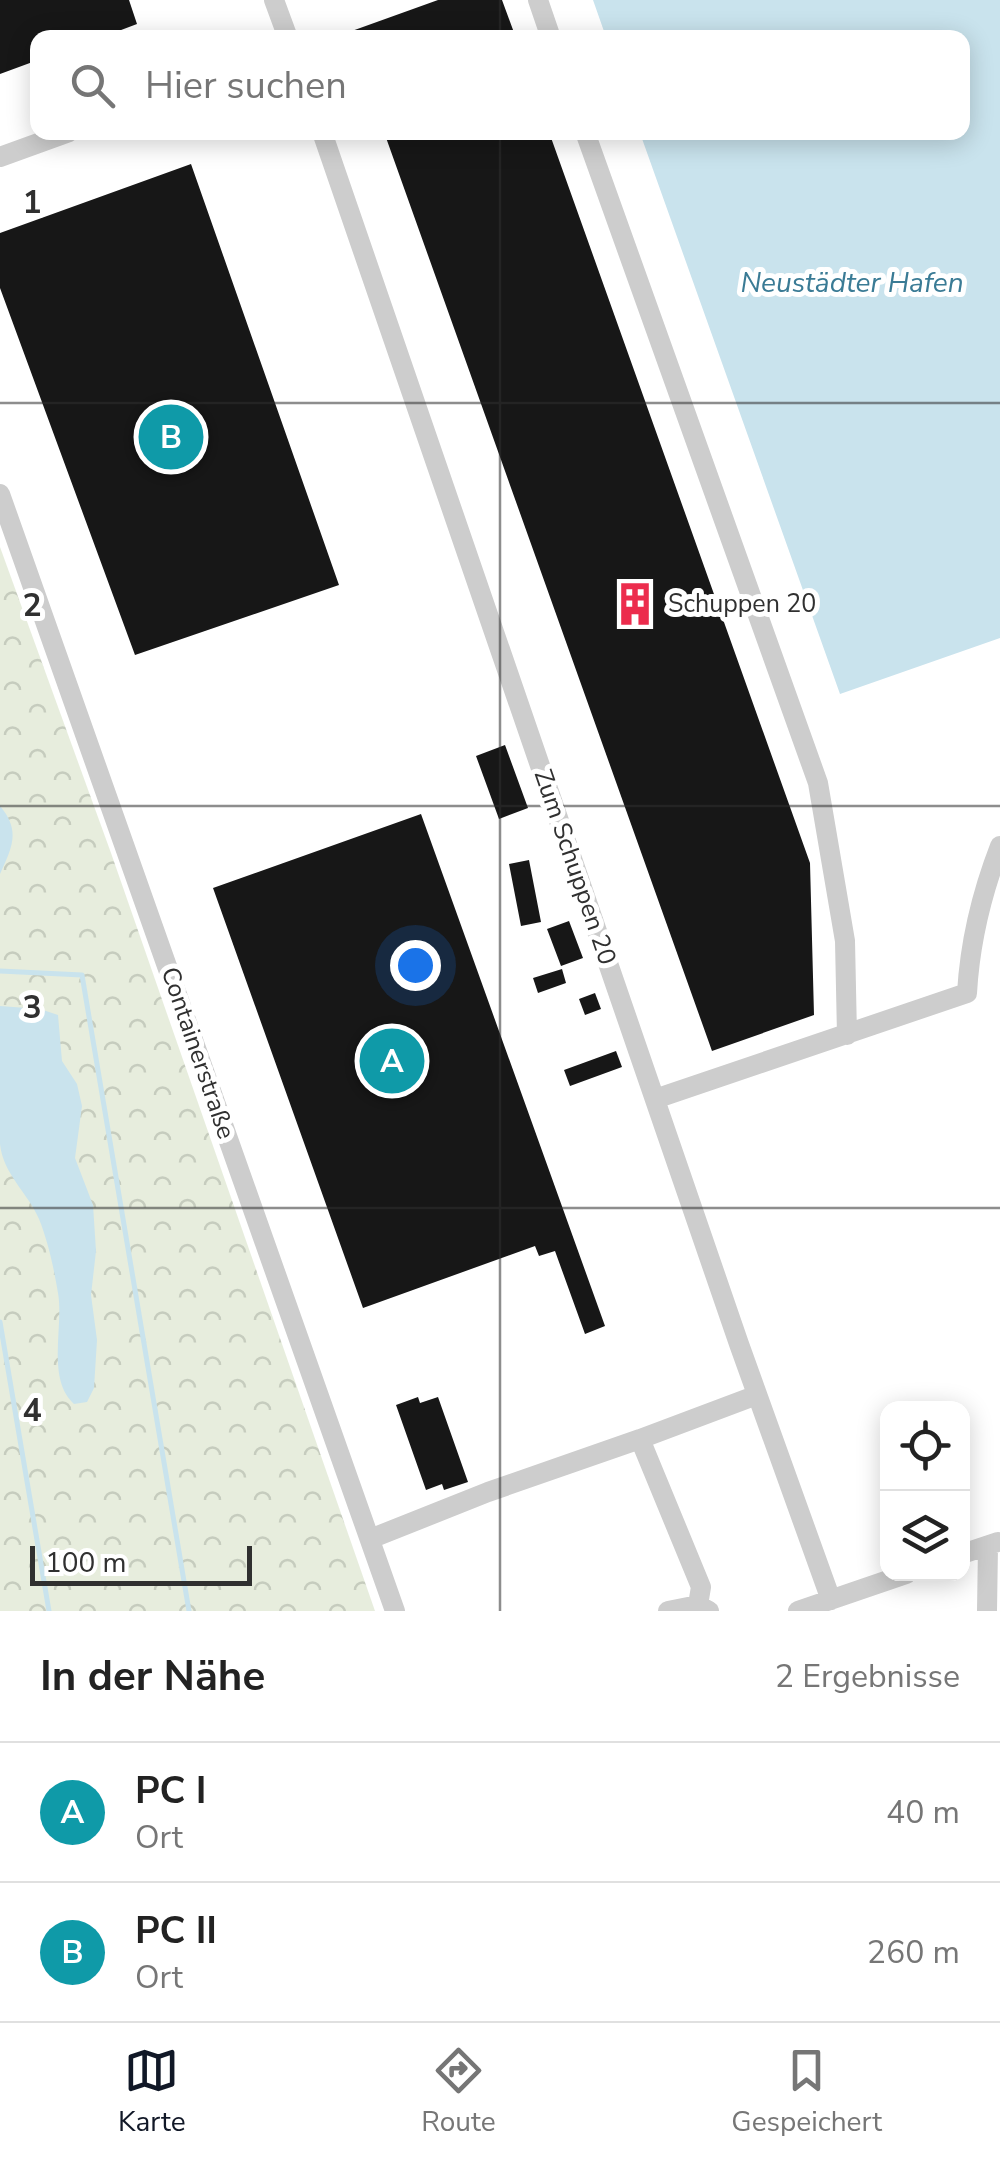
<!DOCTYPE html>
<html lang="de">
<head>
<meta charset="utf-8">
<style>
	body { margin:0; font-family:"Nunito Sans",sans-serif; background:#f6f6f6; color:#222 }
	.controls { position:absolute; right:30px; bottom:30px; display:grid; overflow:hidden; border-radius:20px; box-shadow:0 5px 25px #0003 }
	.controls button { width:90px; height:90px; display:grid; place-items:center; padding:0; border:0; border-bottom:2px solid #e0e0e0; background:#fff; color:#222; font:50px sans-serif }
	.scale { position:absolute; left:30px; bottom:25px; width:222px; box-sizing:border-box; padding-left:10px; border:5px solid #303030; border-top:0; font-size:28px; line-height:35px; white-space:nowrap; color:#303030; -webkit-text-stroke:8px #fff; paint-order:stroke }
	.you { position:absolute; left:415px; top:965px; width:35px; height:35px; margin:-25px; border:8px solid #fff; border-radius:50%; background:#1a73e8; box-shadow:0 0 0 15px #1a73e833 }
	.badge { display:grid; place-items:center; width:65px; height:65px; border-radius:50%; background:#111827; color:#fff; font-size:32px; font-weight:700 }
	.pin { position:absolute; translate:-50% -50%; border:5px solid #fff; box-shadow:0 2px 10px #0006 }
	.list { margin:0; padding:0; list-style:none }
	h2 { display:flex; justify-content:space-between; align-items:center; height:130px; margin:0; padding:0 40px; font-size:42px }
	h2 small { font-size:32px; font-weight:400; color:#767676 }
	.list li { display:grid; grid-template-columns:65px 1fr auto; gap:30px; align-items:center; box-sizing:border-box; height:140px; padding:0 40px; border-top:2px solid #e0e0e0 }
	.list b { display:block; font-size:38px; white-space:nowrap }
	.list p { margin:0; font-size:32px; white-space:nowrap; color:#767676 }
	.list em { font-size:32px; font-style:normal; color:#767676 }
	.icon { flex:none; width:55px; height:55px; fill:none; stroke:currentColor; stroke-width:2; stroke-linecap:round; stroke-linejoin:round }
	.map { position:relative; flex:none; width:1000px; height:1611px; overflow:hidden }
	.search { position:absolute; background:#fff; box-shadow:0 5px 25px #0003; left:30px; right:30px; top:30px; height:110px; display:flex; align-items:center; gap:25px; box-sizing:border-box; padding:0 35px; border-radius:20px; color:#767676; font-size:38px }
	.sheet { height:410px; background:#fff }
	nav { display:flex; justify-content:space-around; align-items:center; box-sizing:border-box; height:140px; border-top:2px solid #e0e0e0; background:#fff; font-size:28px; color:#767676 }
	nav a { display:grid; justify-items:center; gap:5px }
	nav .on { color:#111827 }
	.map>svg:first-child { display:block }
	.park { fill:url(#park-crowns) }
	.water { fill:#c9e3ed }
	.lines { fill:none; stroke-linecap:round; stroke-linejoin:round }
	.stream { stroke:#c9e3ed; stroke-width:5 }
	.building { fill:#171717 }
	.minor { stroke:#cdcdcd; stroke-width:20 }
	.grid { fill:none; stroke:#303030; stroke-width:2.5; stroke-opacity:0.55 }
	.labels { text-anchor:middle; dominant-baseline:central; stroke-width:10; stroke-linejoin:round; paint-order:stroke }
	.poi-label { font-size:25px; fill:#303030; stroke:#fff; text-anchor:start }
	.street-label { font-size:25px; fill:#303030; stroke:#fff }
	.water-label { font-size:28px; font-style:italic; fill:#3a7b95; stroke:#fff }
	.grid-label { font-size:32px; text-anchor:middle; font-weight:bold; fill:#303030; stroke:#fff; stroke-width:10; stroke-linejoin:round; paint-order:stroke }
</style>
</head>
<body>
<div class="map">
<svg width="1000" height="1611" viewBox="0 0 1000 1611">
	<defs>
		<pattern id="park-crowns" width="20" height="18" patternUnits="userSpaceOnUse" patternTransform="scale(2.5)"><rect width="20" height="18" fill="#e7eddd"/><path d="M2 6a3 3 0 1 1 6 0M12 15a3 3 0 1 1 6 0" fill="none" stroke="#c6ccbe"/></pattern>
	</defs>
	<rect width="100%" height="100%" fill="#fff"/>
	<!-- park -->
	<path class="park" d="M 0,547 L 111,853 L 375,1611 L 0,1611 Z"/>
	<!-- water -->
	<path class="water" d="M 593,0 L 1000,0 L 1000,638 L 840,694 L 640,133 L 962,132 L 962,38 L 606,37 Z
		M 0,806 C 21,831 12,847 0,874 Z
		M 0,1006 L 40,1009 L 58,1015 L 62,1061 L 77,1084 L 82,1106 L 75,1158 L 93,1205 L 96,1251 L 91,1295 L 97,1340 L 94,1388 L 87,1402 L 74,1404 C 46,1379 64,1326 58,1293 C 54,1269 48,1241 39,1219 C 28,1193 3,1174 0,1144 C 0,1099 0,1051 0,1006 Z"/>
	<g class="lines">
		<!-- stream -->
		<path class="stream" d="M 0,971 L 82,975 L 189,1611
			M 0,1322 L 49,1611"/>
	</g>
	<!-- building -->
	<path class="building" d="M 0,0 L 129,0 L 137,24 L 100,38 L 38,38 L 38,60 L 0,74 Z
		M 438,0 L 502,0 L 516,38 L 351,38 L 349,32 Z
		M 384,132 L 549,132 L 810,863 L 814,1015 L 712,1051 Z
		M 191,164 L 339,585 L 135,655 L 0,288 L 0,233 Z
		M 505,745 L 528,808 L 499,819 L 476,756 Z
		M 421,814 L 605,1326 L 585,1334 L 555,1251 L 539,1256 L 535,1246 L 363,1308 L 213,888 Z
		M 529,860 L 541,922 L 521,926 L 509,864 Z
		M 569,921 L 583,958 L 561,966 L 547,929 Z
		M 562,969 L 566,983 L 538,993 L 533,978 Z
		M 595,993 L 601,1009 L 585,1015 L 579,999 Z
		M 616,1051 L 622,1067 L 570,1086 L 564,1070 Z
		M 418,1397 L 420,1403 L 438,1397 L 468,1482 L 444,1490 L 442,1484 L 426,1490 L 396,1405 Z"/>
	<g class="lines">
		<!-- minor -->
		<path class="minor" d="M 274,0 L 288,38
			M 538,0 L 551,38
			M 322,132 L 739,1344 L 831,1600
			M 585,132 L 818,783 L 845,941 L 847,1035
			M 0,157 L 69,132
			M 0,494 L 395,1611
			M 655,1099 L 967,993 C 970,941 981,895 1000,846
			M 640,1439 L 757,1395
			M 370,1539 L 488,1492 L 640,1439 L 701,1587 L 698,1605
			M 962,1554 L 998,1542
			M 668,1611 L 698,1605 L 709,1611
			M 798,1611 L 906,1574
			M 987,1611 L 988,1546"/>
	</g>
	<!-- grid -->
	<path class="grid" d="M 500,0 L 500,38M 500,132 L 500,1611M 0,403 L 1000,403M 0,806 L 1000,806M 0,1208 L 1000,1208"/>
	<!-- icons -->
	<defs>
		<g id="building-bare" transform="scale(3.45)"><path d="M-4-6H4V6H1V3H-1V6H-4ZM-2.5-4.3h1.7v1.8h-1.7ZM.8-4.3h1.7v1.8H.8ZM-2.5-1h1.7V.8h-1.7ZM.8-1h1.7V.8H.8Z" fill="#ec2c4d" stroke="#fff" stroke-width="2.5" paint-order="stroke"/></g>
	</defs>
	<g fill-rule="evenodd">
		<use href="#building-bare" x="635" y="604"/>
	</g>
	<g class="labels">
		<!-- poi labels -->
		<g class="poi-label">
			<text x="668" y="604">Schuppen 20</text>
		</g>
		<!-- street labels -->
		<g class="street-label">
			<text transform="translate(575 867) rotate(71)">Zum Schuppen 20</text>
			<text transform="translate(198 1053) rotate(71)">Containerstraße</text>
		</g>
		<!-- water labels -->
		<g class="water-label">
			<text x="852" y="283">Neustädter Hafen</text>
		</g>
	</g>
	<g class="grid-label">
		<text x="32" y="213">1</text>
		<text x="32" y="616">2</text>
		<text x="32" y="1018">3</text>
		<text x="32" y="1421">4</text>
	</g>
</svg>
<div class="controls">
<button><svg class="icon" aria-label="locate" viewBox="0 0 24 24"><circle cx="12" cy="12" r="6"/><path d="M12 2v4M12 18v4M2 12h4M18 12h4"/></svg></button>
<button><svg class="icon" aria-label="layers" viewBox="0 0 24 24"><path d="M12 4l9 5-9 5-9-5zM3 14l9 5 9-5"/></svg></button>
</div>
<div class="scale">100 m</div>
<div class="you"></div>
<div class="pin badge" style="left:392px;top:1061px;background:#0f9aa8">A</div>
<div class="pin badge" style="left:171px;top:437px;background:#0f9aa8">B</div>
<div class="search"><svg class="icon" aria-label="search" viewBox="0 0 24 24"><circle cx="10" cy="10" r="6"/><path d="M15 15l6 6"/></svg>Hier suchen</div>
</div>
<section class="sheet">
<h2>In der Nähe<small>2 Ergebnisse</small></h2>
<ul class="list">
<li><span class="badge" style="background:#0f9aa8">A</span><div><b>PC I</b><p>Ort</p></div><em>40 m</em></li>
<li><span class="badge" style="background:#0f9aa8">B</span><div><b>PC II</b><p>Ort</p></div><em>260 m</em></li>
</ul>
</section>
<nav>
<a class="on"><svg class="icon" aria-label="map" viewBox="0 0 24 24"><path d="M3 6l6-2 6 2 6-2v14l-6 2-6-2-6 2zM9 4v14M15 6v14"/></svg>Karte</a>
<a><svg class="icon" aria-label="directions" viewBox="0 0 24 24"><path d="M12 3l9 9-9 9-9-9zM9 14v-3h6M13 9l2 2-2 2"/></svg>Route</a>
<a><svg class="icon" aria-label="saved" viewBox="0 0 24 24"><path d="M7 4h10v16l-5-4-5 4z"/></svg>Gespeichert</a>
</nav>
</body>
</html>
